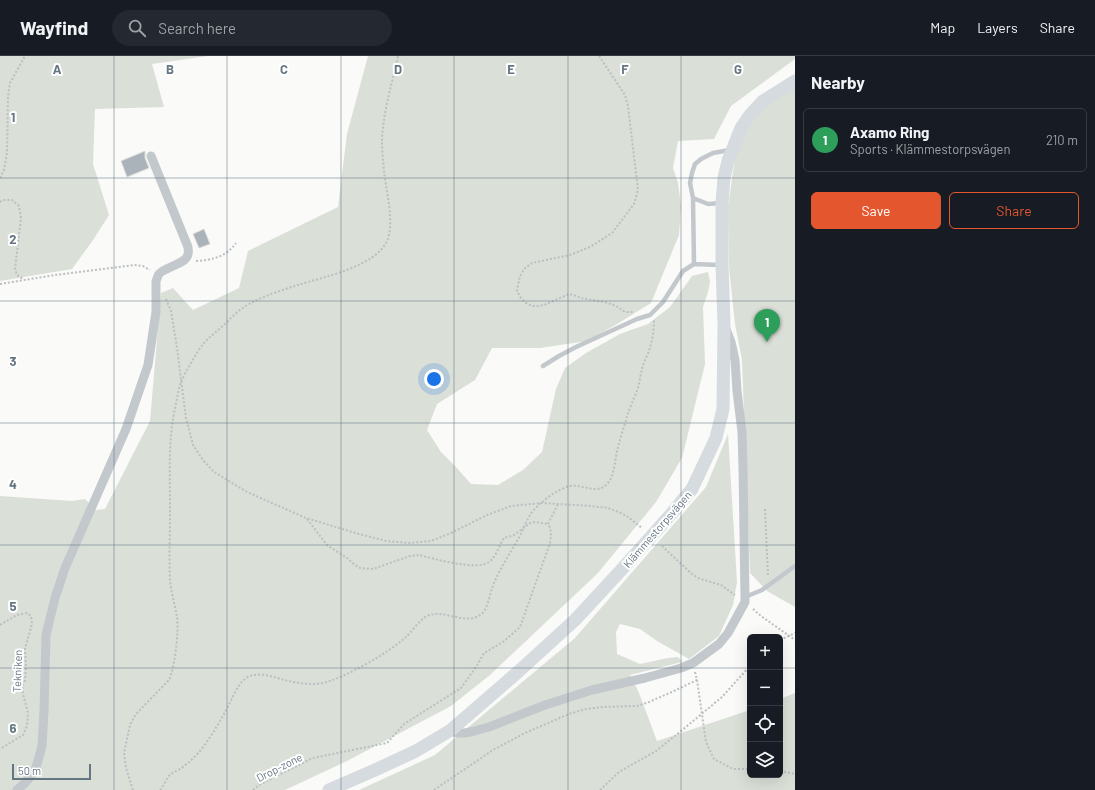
<!DOCTYPE html>
<html lang="en">
<head>
<meta charset="utf-8">
<style>
	body { margin:0; font-family:Barlow,sans-serif; background:#242831; color:#f1f3f6 }
	.controls { position:absolute; right:12px; bottom:12px; display:grid; overflow:hidden; border-radius:6px; box-shadow:0 4px 16px #0002 }
	.controls button { width:36px; height:36px; display:grid; place-items:center; padding:0; border:0; border-bottom:1px solid #363941; background:#171b24; color:#f1f3f6; font:20px sans-serif }
	.scale { position:absolute; left:12px; bottom:10px; width:79px; box-sizing:border-box; padding-left:4px; border:2px solid #657683; border-top:0; font-size:11px; line-height:14px; white-space:nowrap; color:#657683; -webkit-text-stroke:3px #fff; paint-order:stroke }
	.you { position:absolute; left:434px; top:323px; width:14px; height:14px; margin:-10px; border:3px solid #fff; border-radius:50%; background:#1a73e8; box-shadow:0 0 0 6px #1a73e833 }
	.badge { display:grid; place-items:center; width:26px; height:26px; border-radius:50%; background:#e4572e; color:#fff; font-size:13px; font-weight:700 }
	.pin { position:absolute; translate:-50% -33px; filter:drop-shadow(0 1px 2px #0008) }
	.pin::after { content:''; position:absolute; top:21px; width:14px; height:12px; background:inherit; clip-path:polygon(0 0,100% 0,50% 100%) }
	.list { margin:0; padding:0; list-style:none }
	h2 { display:flex; justify-content:space-between; align-items:center; height:52px; margin:0; padding:0 16px; font-size:17px }
	h2 small { font-size:13px; font-weight:400; color:#9ea1a6 }
	.list li { display:grid; grid-template-columns:26px 1fr auto; gap:12px; align-items:center; box-sizing:border-box; height:64px; margin:0 8px 8px; padding:0 8px; border:1px solid #363941; border-radius:6px }
	.list b { display:block; font-size:15px; white-space:nowrap }
	.list p { margin:0; font-size:13px; white-space:nowrap; color:#9ea1a6 }
	.list em { font-size:13px; font-style:normal; color:#9ea1a6 }
	.actions { display:flex; gap:8px; padding:12px 16px }
	.actions a { flex:1; padding:9px 0; border:1px solid #e4572e; border-radius:6px; text-align:center; font-size:14px; color:#e4572e }
	.actions .main { background:#e4572e; color:#fff }
	.icon { flex:none; width:22px; height:22px; fill:none; stroke:currentColor; stroke-width:2; stroke-linecap:round; stroke-linejoin:round }
	.map { position:relative; flex:none; width:795px; height:734px; overflow:hidden }
	header { display:flex; align-items:center; gap:24px; box-sizing:border-box; height:56px; padding:0 20px; background:#171b24; border-bottom:1px solid #363941 }
	header strong { font-size:19px }
	nav { display:flex; gap:22px; margin-inline-start:auto; font-size:14px }
	.search { width:280px; height:36px; background:#242831; display:flex; align-items:center; gap:10px; box-sizing:border-box; padding:0 14px; border-radius:22px; color:#9ea1a6; font-size:15px }
	main { display:flex }
	aside { flex:1; background:#171b24 }
	.map>svg:first-child { display:block }
	.green { fill:#dadfd7 }
	.building { fill:#aab3b9; stroke:#dcdcda }
	.lines { fill:none; stroke-linecap:round; stroke-linejoin:round }
	.path { stroke:#bbbfc2; stroke-width:2; stroke-dasharray:2 2; stroke-linecap:butt }
	.lane { stroke:#c3c8cc; stroke-width:4.5 }
	.street { stroke:#c3c8cc; stroke-width:9 }
	.secondary { stroke:#d6dbdf; stroke-width:13 }
	.grid { fill:none; stroke:#657683; stroke-width:1; stroke-opacity:0.55 }
	.labels { text-anchor:middle; dominant-baseline:central; stroke-width:4; stroke-linejoin:round; paint-order:stroke }
	.street-label { font-size:11px; fill:#657683; stroke:#fff }
	.grid-label { font-size:13px; text-anchor:middle; font-weight:bold; fill:#657683; stroke:#fff; stroke-width:4; stroke-linejoin:round; paint-order:stroke }
</style>
</head>
<body>
<header>
<strong>Wayfind</strong>
<div class="search"><svg class="icon" aria-label="search" viewBox="0 0 24 24"><circle cx="10" cy="10" r="6"/><path d="M15 15l6 6"/></svg>Search here</div>
<nav><a>Map</a><a>Layers</a><a>Share</a></nav>
</header>
<main>
<div class="map">
<svg width="795" height="734" viewBox="0 0 795 734">
	<rect width="100%" height="100%" fill="#fafaf8"/>
	<!-- green -->
	<path class="green" d="M 0,0 L 208,0 L 152,8 L 164,51 L 95,53 L 93,108 L 109,159 L 93,184 L 72,213 L 0,225 Z
		M 368,0 L 795,0 L 795,3 L 731,50 L 714,83 L 678,85 L 673,112 L 678,127 L 681,150 L 679,179 L 651,247 L 617,268 L 587,285 L 540,292 L 492,292 L 475,324 L 437,348 L 427,374 L 441,396 L 456,411 L 471,428 L 498,429 L 523,414 L 542,396 L 556,333 L 565,312 L 586,297 L 620,278 L 648,268 L 670,251 L 692,220 L 708,216 L 710,226 L 708,236 L 703,251 L 705,308 L 682,402 L 656,446 L 598,517 L 490,619 L 451,650 L 347,705 L 285,734 L 0,734 L 0,440 L 72,445 L 85,443 L 96,454 L 105,453 L 150,365 L 161,237 L 173,232 L 193,254 L 239,232 L 248,195 L 338,151 L 347,78 Z
		M 795,32 L 795,551 L 767,535 L 750,517 L 742,304 L 735,268 L 729,211 L 728,151 L 736,95 L 753,60 L 774,41 Z
		M 728,378 L 737,526 L 733,549 L 719,580 L 689,603 L 657,585 L 640,573 L 620,568 L 616,576 L 617,598 L 640,608 L 668,602 L 678,601 L 683,606 L 678,607 L 630,619 L 639,637 L 657,685 L 750,654 L 750,719 L 780,719 L 780,643 L 795,637 L 795,734 L 359,734 L 435,699 L 575,582 L 706,431 Z"/>
	<!-- building -->
	<path class="building" d="M 145,95 L 145,102 L 149,112 L 127,121 L 121,105 Z
		M 204,173 L 210,188 L 199,192 L 193,178 Z"/>
	<g class="lines">
		<!-- path -->
		<path class="path" d="M 599,0 L 625,39 L 628,50 L 638,134 L 634,148 L 612,177 L 590,191 L 570,199 L 532,207 L 525,212 L 520,220 L 517,234 L 519,239 L 521,242 L 526,247 L 532,250 L 538,250 L 544,249 L 569,238 L 577,240 L 580,242 L 605,246 L 616,250 L 625,256 L 633,256
			M 0,122 L 4,114 L 7,97 L 8,41 L 10,27 L 25,0
			M 0,146 L 3,144 L 12,144 L 19,150 L 21,162 L 15,213 L 17,219 L 23,223
			M 196,205 C 212,204 226,201 236,187
			M 0,228 L 55,219 L 134,209 L 143,210 L 150,214
			M 166,243 L 171,255 L 177,292 L 186,362 L 193,389 L 203,404 L 214,416 L 247,436 L 306,462 L 359,478 L 386,485 L 408,487 L 420,486 L 431,485 L 451,477 L 487,459 L 511,450 L 542,447 L 591,450 L 608,452 L 621,457 L 628,461 L 642,472
			M 765,453 L 768,520
			M 307,463 L 327,489 L 347,502 L 355,509 L 360,512 L 373,513 L 410,500 L 419,499 C 435,503 476,515 489,506 C 497,500 499,489 504,482 L 514,479 L 530,467 L 535,466 L 548,468
			M 548,468 L 558,448
			M 662,490 L 692,518 L 698,522 L 721,529 L 735,539
			M 753,553 L 761,560 L 795,584
			M 0,569 L 17,559 L 27,557 L 31,560 L 32,568 L 25,593 L 26,609 L 25,624 L 22,630 L 23,638 L 28,657 L 27,670 L 23,679 L 0,693
			M 780,584 L 795,577
			M 695,616 L 697,624 L 706,686 L 714,703 L 733,713 L 750,713
			M 780,715 L 795,718
			M 133,734 L 126,712 L 124,697 L 130,669 L 136,658 L 169,624 C 175,611 179,575 177,561 C 175,549 171,536 170,524 C 169,501 170,476 170,453 C 170,419 168,385 175,352 C 177,343 178,334 181,326 C 186,315 196,297 204,287 C 210,280 219,274 226,267 C 233,260 240,253 249,248 C 264,240 282,234 298,229 C 323,221 375,211 387,185 C 395,168 386,134 384,115 C 383,105 382,94 382,85 C 383,56 392,28 398,0
			M 160,734 C 164,730 166,722 171,718 C 175,715 180,714 184,710 C 202,697 213,677 224,658 C 231,647 237,625 250,620 C 261,616 274,621 284,624 C 297,627 314,630 327,626 C 351,618 385,599 405,582 C 412,576 421,561 430,559 C 446,554 465,569 480,559 C 488,554 489,541 492,532 C 499,514 510,497 520,480 C 523,473 526,466 530,459 C 537,448 557,433 570,430 C 583,428 597,439 607,428 C 615,420 615,401 618,391 C 621,380 625,368 628,357 C 631,349 635,340 638,332 C 640,324 641,316 643,309 C 645,303 649,297 650,291 C 653,283 654,273 654,264
			M 253,734 L 259,729 L 313,702 L 352,694 L 387,687 L 404,668 L 461,632 L 476,611 L 484,597 L 503,586 L 520,571 L 550,487 C 551,480 552,474 548,468
			M 434,734 L 493,694 L 525,677 L 569,658 L 586,653 L 602,651 L 637,650 L 649,646 L 674,635 L 697,624
			M 600,734 L 619,716 L 656,695 L 681,675 L 722,641 L 750,610"/>
		<!-- lane -->
		<path class="lane" d="M 693,142 L 708,148 L 721,147
			M 694,208 L 693,142 L 690,127 L 692,117 L 695,108 L 701,103 L 713,97 L 730,94
			M 543,310 L 559,300 L 576,291 L 637,263 L 650,259 L 663,246 L 683,215 L 694,208 L 720,209
			M 745,541 L 762,534 L 795,510"/>
		<!-- street -->
		<path class="street" d="M 451,674 L 457,677 L 465,677 L 474,675 L 489,671 L 545,649 L 592,634 L 645,622 L 681,612 L 693,607 L 719,588 L 728,577 L 745,546 L 745,541 L 743,412 L 742,376 L 737,335 L 735,304 L 731,286 L 726,273
			M 17,734 L 25,727 L 35,715 L 39,701 L 42,690 L 44,655 L 46,579 L 55,542 L 65,512 L 126,373 L 148,309 L 156,256 L 156,225 C 157,223 158,219 159,218 C 164,211 187,208 188,198 C 189,196 188,194 188,191 L 151,100"/>
		<!-- secondary -->
		<path class="secondary" d="M 329,734 L 375,714 L 416,695 L 451,674 L 519,615 L 575,564 L 624,511 L 672,457 L 692,433 L 716,382 L 723,353 L 724,268 L 722,209 L 722,147 L 724,122 L 728,105 L 741,72 L 750,59 L 763,45 L 795,25"/>
	</g>
	<!-- grid -->
	<path class="grid" d="M 114,0 L 114,734M 227,0 L 227,734M 341,0 L 341,734M 454,0 L 454,734M 568,0 L 568,734M 681,0 L 681,734M 0,122 L 795,122M 0,245 L 795,245M 0,367 L 795,367M 0,489 L 795,489M 0,612 L 750,612M 780,612 L 795,612"/>
	<g class="labels">
		<!-- street labels -->
		<g class="street-label">
			<text transform="translate(657 473) rotate(-49)">Klämmestorpsvägen</text>
			<text transform="translate(17 615) rotate(-88)">Tekniken</text>
			<text transform="translate(279 711) rotate(-27)">Drop-zone</text>
		</g>
	</g>
	<g class="grid-label">
		<text x="57" y="18">A</text>
		<text x="170" y="18">B</text>
		<text x="284" y="18">C</text>
		<text x="398" y="18">D</text>
		<text x="511" y="18">E</text>
		<text x="625" y="18">F</text>
		<text x="738" y="18">G</text>
		<text x="13" y="66">1</text>
		<text x="13" y="188">2</text>
		<text x="13" y="310">3</text>
		<text x="13" y="433">4</text>
		<text x="13" y="555">5</text>
		<text x="13" y="677">6</text>
	</g>
</svg>
<div class="controls">
<button>+</button>
<button>−</button>
<button><svg class="icon" aria-label="locate" viewBox="0 0 24 24"><circle cx="12" cy="12" r="6"/><path d="M12 2v4M12 18v4M2 12h4M18 12h4"/></svg></button>
<button><svg class="icon" aria-label="layers" viewBox="0 0 24 24"><path d="M12 4l9 5-9 5-9-5zM3 14l9 5 9-5"/></svg></button>
</div>
<div class="scale">50 m</div>
<div class="you"></div>
<div class="pin badge" style="left:767px;top:286px;background:#2e9e5b">1</div>
</div>
<aside>
<h2>Nearby<small></small></h2>
<ul class="list">
<li><span class="badge" style="background:#2e9e5b">1</span><div><b>Axamo Ring</b><p>Sports · Klämmestorpsvägen</p></div><em>210 m</em></li>
</ul>
<div class="actions"><a class="main">Save</a><a>Share</a></div>
</aside>
</main>
</body>
</html>
